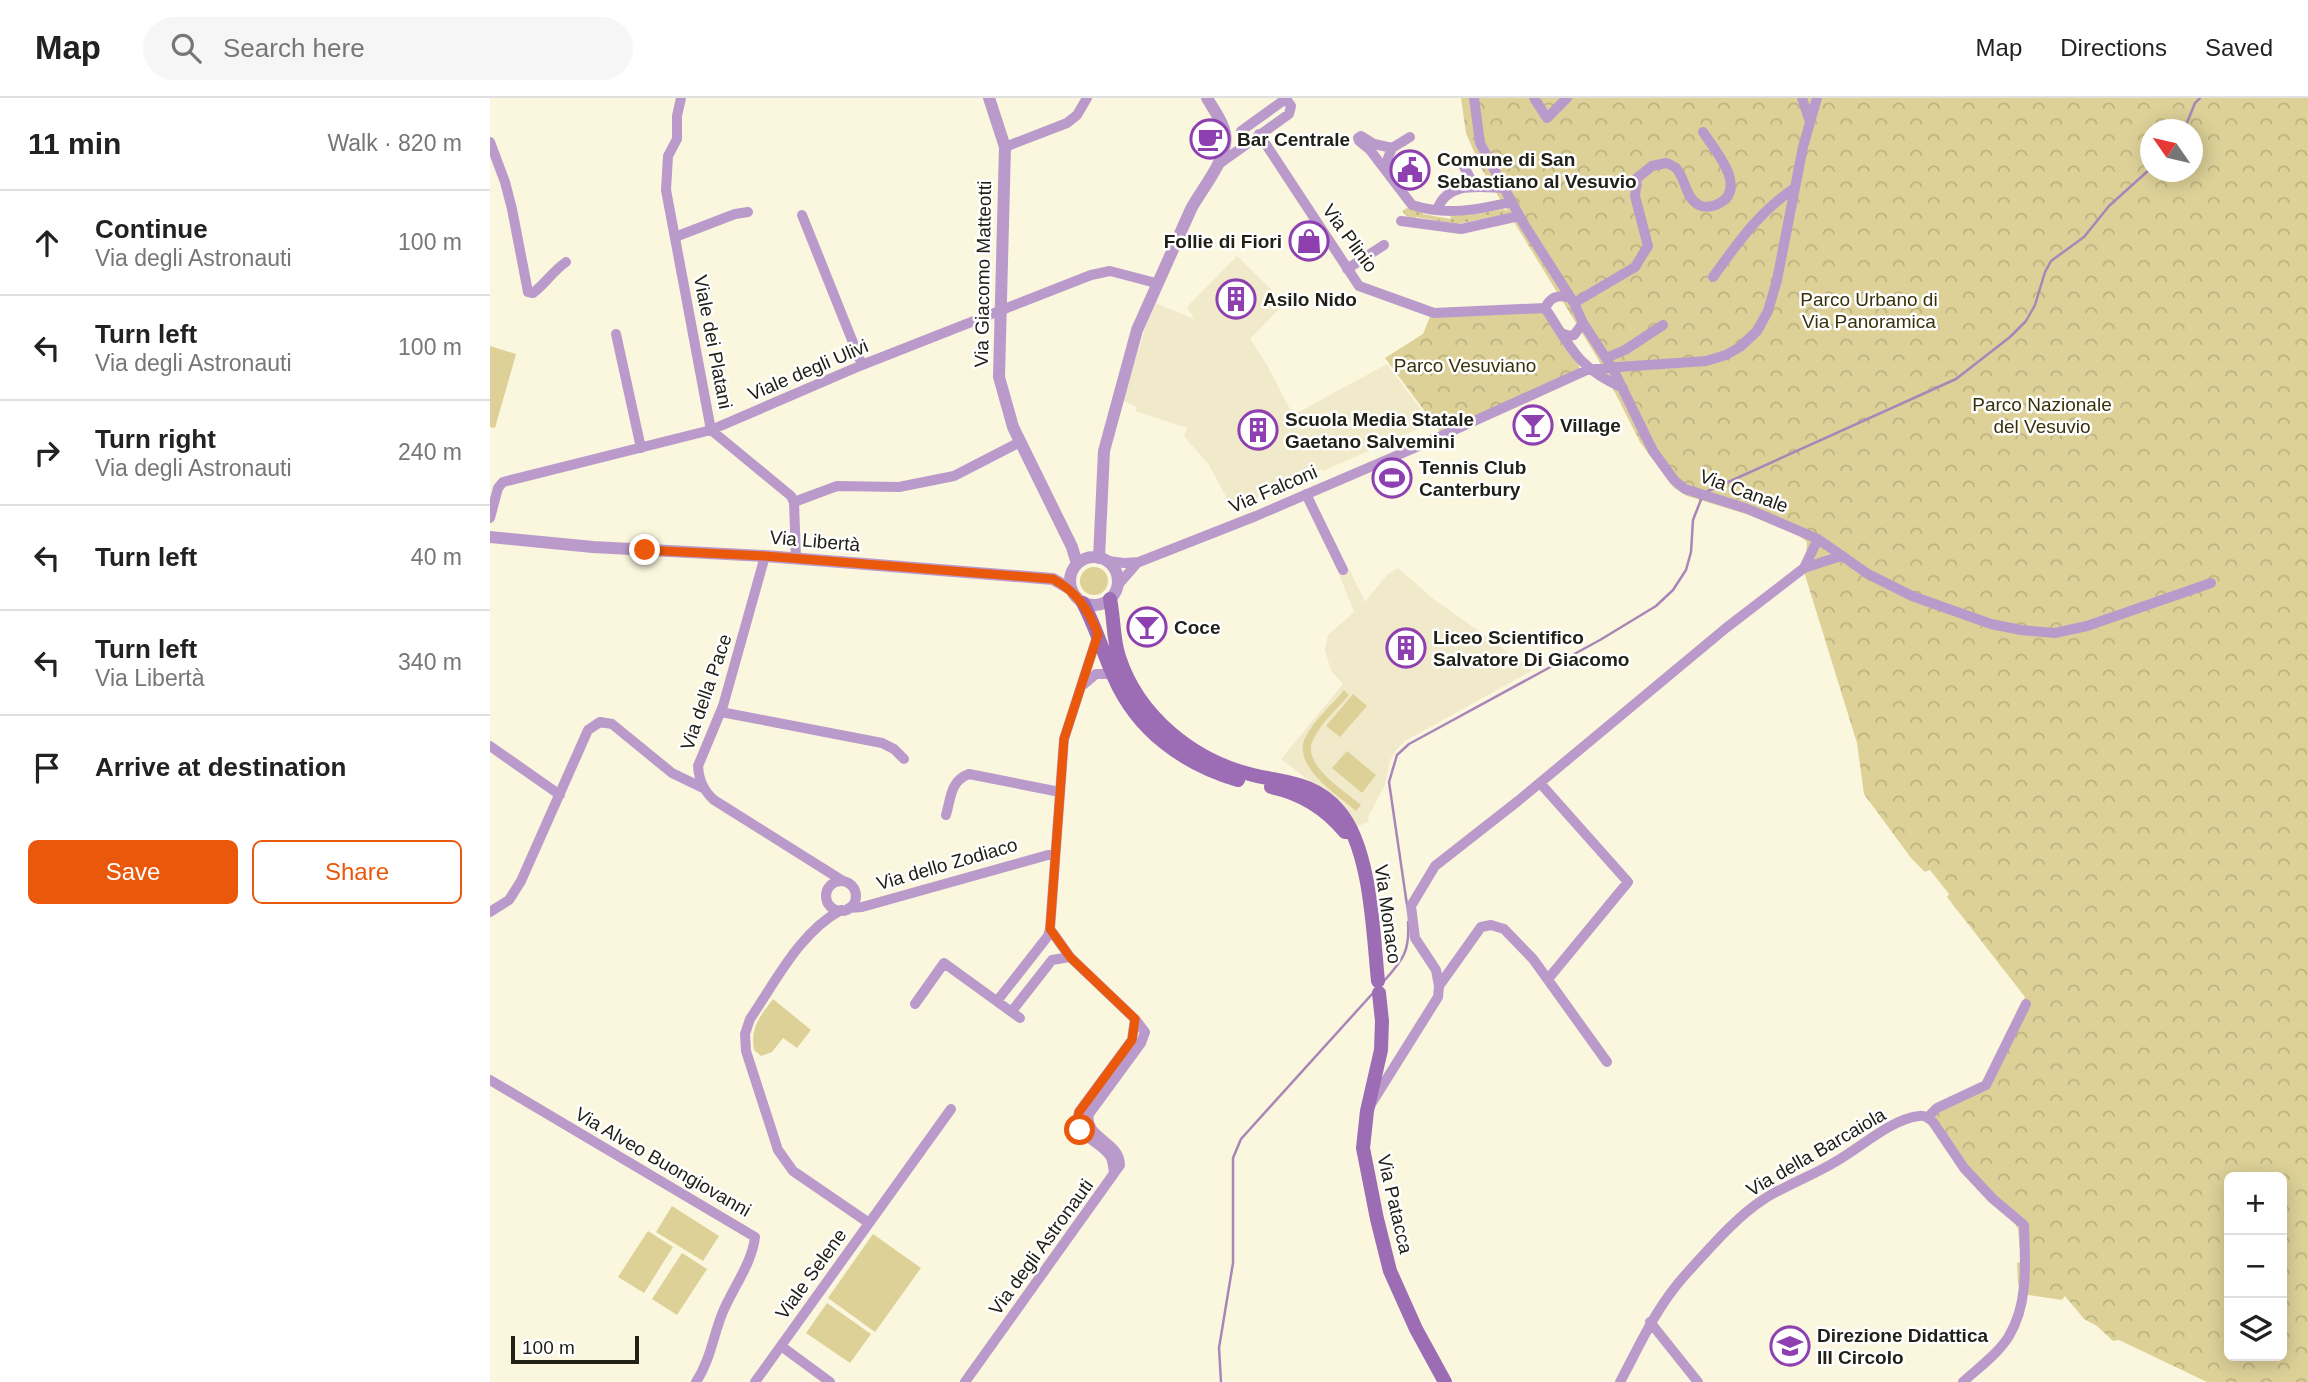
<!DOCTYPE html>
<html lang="en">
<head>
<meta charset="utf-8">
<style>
	body { margin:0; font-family:Arial,sans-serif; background:#f6f6f6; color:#222 }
	.controls { position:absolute; right:21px; bottom:21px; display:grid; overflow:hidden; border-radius:10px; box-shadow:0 4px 18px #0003 }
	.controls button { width:63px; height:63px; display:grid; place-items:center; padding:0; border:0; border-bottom:2px solid #e0e0e0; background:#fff; color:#222; font:35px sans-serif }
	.compass { position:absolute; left:1650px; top:21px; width:63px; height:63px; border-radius:50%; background:#fff; box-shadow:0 4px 18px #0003; rotate:304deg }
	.scale { position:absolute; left:21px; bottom:18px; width:128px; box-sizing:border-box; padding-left:7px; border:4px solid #222118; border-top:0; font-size:19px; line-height:24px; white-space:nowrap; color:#222118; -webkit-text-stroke:5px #fff; paint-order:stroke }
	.stop { position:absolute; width:21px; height:21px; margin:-16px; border:5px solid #ea580c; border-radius:50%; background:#fff }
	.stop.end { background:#ea580c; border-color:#fff; box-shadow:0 2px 7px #0008 }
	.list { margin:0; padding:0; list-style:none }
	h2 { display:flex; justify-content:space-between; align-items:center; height:91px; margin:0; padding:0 28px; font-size:30px }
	h2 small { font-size:23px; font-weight:400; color:#767676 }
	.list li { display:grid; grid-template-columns:46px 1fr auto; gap:21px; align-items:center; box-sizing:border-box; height:105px; padding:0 28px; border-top:2px solid #e0e0e0 }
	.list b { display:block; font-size:26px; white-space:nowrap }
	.list p { margin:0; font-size:23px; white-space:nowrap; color:#767676 }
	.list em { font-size:23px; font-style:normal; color:#767676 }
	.actions { display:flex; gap:14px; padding:21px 28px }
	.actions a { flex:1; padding:16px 0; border:2px solid #ea580c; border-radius:10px; text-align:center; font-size:24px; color:#ea580c }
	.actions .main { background:#ea580c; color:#fff }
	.icon { flex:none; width:38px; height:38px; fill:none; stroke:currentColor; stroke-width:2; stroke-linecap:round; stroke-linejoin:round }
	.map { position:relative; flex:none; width:1818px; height:1284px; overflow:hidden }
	header { display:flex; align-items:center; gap:42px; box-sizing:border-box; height:98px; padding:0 35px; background:#fff; border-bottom:2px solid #e0e0e0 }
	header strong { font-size:33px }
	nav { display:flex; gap:38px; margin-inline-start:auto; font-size:24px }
	.search { width:490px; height:63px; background:#f6f6f6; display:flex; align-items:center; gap:18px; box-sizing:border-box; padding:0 24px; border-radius:38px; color:#767676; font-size:26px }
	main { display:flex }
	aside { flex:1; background:#fff }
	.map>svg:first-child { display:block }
	.built { fill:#f0eaca }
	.grass { fill:#ddd198 }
	.park { fill:url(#park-crowns); fill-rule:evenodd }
	.garden { fill:url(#garden-dots) }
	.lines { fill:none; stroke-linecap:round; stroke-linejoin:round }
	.stream { stroke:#a986b8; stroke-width:2.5 }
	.minor { stroke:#ba9acb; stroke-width:10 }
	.tertiary { stroke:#ba9acb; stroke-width:12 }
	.secondary { stroke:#9c6cb4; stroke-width:14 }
	.route { stroke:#ea580c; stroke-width:9 }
	.labels { text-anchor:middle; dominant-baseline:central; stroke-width:5; stroke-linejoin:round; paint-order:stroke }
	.poi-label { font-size:19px; font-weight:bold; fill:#222118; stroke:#fff; text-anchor:start }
	.street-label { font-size:19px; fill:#222118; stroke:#fff }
	.park-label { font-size:19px; fill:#393209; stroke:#fff }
</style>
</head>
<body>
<header>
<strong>Map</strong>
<div class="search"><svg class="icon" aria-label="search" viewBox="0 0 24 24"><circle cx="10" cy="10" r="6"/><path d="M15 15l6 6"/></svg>Search here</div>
<nav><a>Map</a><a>Directions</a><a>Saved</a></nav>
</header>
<main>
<aside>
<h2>11 min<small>Walk · 820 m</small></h2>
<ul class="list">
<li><svg class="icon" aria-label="ahead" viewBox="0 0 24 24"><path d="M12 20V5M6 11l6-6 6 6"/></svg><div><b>Continue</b><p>Via degli Astronauti</p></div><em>100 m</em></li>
<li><svg class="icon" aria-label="left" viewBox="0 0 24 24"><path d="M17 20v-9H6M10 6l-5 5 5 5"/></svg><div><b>Turn left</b><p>Via degli Astronauti</p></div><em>100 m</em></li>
<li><svg class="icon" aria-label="right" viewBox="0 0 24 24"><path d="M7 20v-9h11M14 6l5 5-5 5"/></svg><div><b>Turn right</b><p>Via degli Astronauti</p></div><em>240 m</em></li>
<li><svg class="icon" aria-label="left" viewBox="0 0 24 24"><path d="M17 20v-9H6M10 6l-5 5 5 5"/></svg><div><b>Turn left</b></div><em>40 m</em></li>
<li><svg class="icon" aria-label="left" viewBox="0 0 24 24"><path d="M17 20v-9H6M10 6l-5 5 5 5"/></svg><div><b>Turn left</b><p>Via Libertà</p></div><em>340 m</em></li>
<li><svg class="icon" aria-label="arrive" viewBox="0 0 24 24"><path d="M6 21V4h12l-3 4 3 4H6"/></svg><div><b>Arrive at destination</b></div></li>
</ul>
<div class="actions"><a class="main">Save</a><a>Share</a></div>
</aside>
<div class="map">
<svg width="1818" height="1284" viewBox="0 0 1818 1284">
	<defs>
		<pattern id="park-crowns" width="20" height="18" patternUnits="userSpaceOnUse" patternTransform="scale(1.75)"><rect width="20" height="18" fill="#ddd198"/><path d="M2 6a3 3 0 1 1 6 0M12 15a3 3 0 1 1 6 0" fill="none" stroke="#bdb382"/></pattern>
		<pattern id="garden-dots" width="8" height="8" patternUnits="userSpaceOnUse" patternTransform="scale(1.75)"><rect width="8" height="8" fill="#ddd198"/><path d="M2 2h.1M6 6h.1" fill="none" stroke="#bdb382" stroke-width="1.8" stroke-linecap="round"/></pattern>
	</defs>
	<rect width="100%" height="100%" fill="#fbf6de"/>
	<!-- built -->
	<path class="built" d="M 747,158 L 795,205 L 760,241 L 777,267 L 803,317 L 897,266 L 941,325 L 833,373 L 832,371 L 742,410 L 719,367 L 694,338 L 697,330 L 645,313 L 647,309 L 633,303 L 663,204 L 704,221 L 697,209 Z
		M 908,470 L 942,500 L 1043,572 L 915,643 L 906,652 L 900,663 L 895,687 L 878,719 L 879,724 L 862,730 L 852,708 L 791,661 L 853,586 L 841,573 L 835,552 L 838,537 L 864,514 L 849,476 L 859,471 L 875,504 L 897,477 Z"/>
	<!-- grass -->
	<path class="grass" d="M 0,248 L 26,256 L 5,330 L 0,329 Z
		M590 483a14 14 0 1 1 28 0a14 14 0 1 1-28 0Z
		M 854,592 L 859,597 C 848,610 832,624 824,640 C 809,666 854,692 871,707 L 866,713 C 848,697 802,669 815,640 C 823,623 842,607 854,592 Z
		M 863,596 L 877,608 L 850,639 L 836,628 Z
		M 857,653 L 886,677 L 872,695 L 842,670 Z
		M 283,901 L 321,932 L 307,950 L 293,940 L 282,954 L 271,958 L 264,952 C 260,930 270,918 283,901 Z
		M 182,1108 L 229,1138 L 213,1163 L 166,1134 Z
		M 158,1133 L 183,1149 L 154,1195 L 128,1179 Z
		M 383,1136 L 431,1170 L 385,1234 L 338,1200 Z
		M 192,1155 L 217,1171 L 187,1217 L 162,1201 Z
		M 337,1205 L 381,1236 L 360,1265 L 316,1235 Z"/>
	<!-- park -->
	<path class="park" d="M 971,0 L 1818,0 L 1818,1284 L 1717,1284 L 1629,1242 L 1623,1243 L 1607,1228 L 1594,1221 L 1575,1198 L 1572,1202 L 1539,1197 L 1528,1186 L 1527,1165 L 1531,1164 L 1528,1131 L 1524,1123 L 1449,1041 L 1442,1011 L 1472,1000 L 1495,981 L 1535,899 L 1457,799 L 1459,796 L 1440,772 L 1435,774 L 1421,760 L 1374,696 L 1367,645 L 1315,477 L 1317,444 L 1306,435 L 1256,416 L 1197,398 L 1184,390 L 1150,344 L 1108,261 L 991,70 L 976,35 ZM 1660,32 L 1702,32 L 1702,74 L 1660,74 ZM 1739,1079 L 1792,1079 L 1792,1258 L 1739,1258 Z
		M 1053,212 L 1090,270 L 951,335 L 895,260 L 933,236 L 941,216 Z"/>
	<!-- garden -->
	<path class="garden" d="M 919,109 L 933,113 L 933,116 L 960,121 L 961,118 L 987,116 L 1013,111 L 1021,115 L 968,126 L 926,119 L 925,123 L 919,121 L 912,113 Z"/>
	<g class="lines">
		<!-- stream -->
		<path class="stream" d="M 1694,32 L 1705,5 L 1710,0
			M 1216,394 L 1466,281 L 1520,239 L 1536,223 L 1545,207 L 1555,174 L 1561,163 L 1594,139 L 1619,108 L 1660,71
			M 917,807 L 899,684 L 907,657 L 919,646 L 1110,542 L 1166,508 L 1183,492 L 1196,472 L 1201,454 L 1203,422 L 1212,399
			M 894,883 C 913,862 920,853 918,824
			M 731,1284 L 729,1250 L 743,1165 L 743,1060 L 751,1041 L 883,895"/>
		<!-- minor -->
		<path class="minor" d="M 191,0 L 187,18 L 187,41 L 178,58 L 176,92 L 221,332 L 301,398 L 304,404 L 306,461
			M 984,0 L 990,45 L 1014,90 L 1035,128 L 1084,205 L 1093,225 L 1123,271 L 1163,353 L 1184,382 L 1195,391 L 1258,411 L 1328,441 L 1378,476 L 1422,498 L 1501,526 L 1531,532 L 1565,535 L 1597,528 L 1721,485
			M 1044,0 L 1057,20 L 1077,0
			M 1312,0 L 1319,21
			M 751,33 L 797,0
			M 769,36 L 869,188 L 944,215 L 1055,210
			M 920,39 L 902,50 L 884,46 L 871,38 L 868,40 L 869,43 L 880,52 L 922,107 C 956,118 987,112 1021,104
			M 0,44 L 15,84 L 22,111 L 38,194 L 43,195 C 55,186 63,173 76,164
			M 515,49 L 577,25 L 587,17 L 597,0
			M 902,50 L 898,60 L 903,79
			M 729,66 L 799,16 L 801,8 L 796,1
			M 973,67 L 985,89
			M 947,112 C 957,83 989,89 1014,90
			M 312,117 L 372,267
			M 911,123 L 971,131 L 1029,118
			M 185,139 L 245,116 L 258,114
			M 857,171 L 894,147
			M 1223,179 C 1247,146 1269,113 1305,90
			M 1084,205 L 1145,169 L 1158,148 L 1145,98 L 1147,80 L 1162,68 L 1176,65 C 1180,66 1183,68 1186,70 C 1196,81 1195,100 1209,107 C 1216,111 1224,108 1230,105 C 1258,89 1224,51 1213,34
			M 1055,210 C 1081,249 1087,270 1133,290
			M 1055,210 C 1061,199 1066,197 1078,199
			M 1071,235 L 1079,238 L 1084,237 L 1093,225
			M 126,236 L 151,350
			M 1116,260 L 1135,252 L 1173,227
			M 816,396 L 853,472
			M 304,404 L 347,388 L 409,389 L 464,378 L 530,344
			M 0,420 L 8,390 L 13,384 L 221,332 L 372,267 L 601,177 L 620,173 L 666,185
			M 275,458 L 233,608 L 208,668 C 209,682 213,692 224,702 L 353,783
			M 618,463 L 634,465 L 649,464 L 766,418 L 929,348 L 1099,271 L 1216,263 L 1236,257 L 1250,249 L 1267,233 L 1278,213 L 1287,182 L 1313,49 L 1327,0
			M 1314,470 L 1328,441
			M 628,487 L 648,464
			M 593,587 L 606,576 L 622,576
			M 231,614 L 392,645 L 404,651 L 414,661
			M 0,648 L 70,697
			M 1050,685 L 1138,784 L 1058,881
			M 456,717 C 461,700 460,683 479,676 L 570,694
			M336 798a15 15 0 1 1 30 0a15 15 0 1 1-30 0Z
			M 359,810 L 372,809 L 565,755
			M 351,812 C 310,834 286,883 260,921 L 255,936 L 256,953 L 288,1052 L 303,1073 L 379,1125
			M 0,814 L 19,802 L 31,783 L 98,632 L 110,624 L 122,626 L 182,675 L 213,690
			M 949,888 L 991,829 L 1001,827 L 1014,831 L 1043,861 L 1117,964
			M 507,903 L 558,838 L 560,831
			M 425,906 L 454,865 L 530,920
			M 522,913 L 562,862 L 580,859
			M 0,982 L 265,1139 C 262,1166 242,1191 232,1216 C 223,1239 220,1263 206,1284
			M 881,1006 L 948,899 L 949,888 L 946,872 L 925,840 L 921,808 L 945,768 L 1028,703 L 1236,530 L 1314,470 L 1351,458
			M 1438,1019 L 1447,1010 L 1496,987 L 1536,906
			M 624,1075 C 623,1069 623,1063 620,1058 C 610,1042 581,1038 589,1014 L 642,942 L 645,921
			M 1160,1224 L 1208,1284
			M 291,1248 L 340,1284
			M 265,1284 L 461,1011
			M 475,1284 L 630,1067 C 630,1043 594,1040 599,1016 L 651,945 L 655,934 L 645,921 L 580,859 L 560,831 L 574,641 L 607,539
			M 1130,1284 C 1151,1245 1166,1209 1197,1175 C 1220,1150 1245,1120 1274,1101 C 1296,1087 1322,1078 1345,1064 C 1369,1051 1401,1021 1429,1018 C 1435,1017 1439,1020 1443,1024 L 1474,1070 L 1503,1101 L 1534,1127 C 1535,1165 1539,1204 1519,1238 C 1508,1256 1488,1270 1473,1284"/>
		<!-- tertiary -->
		<path class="tertiary" d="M 499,0 L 515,49 L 509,279 L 523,329 L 582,449 L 587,466
			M 0,439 L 103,449 L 275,458 L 563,481 L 582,492
			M580 483a24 24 0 1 1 48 0a24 24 0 1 1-48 0Z
			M 609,460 L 614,353 L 647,232 L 701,111 C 712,90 740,59 735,35 C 733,23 723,11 717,0"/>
		<!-- secondary -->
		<path class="secondary" d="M 620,501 C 624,520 623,541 629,559 C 648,618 703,663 763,677 C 796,685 825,684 849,713 C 881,750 883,835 888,883
			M 593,505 C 606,529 613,555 624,579 C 647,632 693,666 748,682
			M 781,689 C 810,695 836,711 855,734
			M 889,895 L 892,923 L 891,952 L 877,1013 L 873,1050 L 887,1121 L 900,1173 L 926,1231 L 955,1284"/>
	</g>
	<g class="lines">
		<!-- route -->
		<path class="route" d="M 155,452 L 275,458 L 563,481 C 587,494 598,511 608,536 L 574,641 L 560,831 L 580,859 L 645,921 L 642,942 L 589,1014 L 587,1025 L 590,1032"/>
	</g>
	<!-- icons -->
	<defs>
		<g id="cafe-ring" transform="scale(2.0125)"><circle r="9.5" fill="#fff" stroke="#8e40b1" stroke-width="1.5"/><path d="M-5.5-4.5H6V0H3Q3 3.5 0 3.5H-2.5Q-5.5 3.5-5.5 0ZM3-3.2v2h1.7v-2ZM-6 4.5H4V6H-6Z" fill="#8e40b1"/></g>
		<g id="civic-ring" transform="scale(2.0125)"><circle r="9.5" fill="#fff" stroke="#8e40b1" stroke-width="1.5"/><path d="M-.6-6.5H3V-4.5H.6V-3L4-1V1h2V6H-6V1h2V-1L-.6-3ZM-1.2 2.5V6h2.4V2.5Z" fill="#8e40b1"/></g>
		<g id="shop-ring" transform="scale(2.0125)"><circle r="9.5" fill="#fff" stroke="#8e40b1" stroke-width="1.5"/><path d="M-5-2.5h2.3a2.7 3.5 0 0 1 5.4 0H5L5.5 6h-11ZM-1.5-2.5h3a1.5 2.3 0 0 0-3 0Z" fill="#8e40b1"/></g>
		<g id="building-ring" transform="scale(2.0125)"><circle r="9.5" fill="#fff" stroke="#8e40b1" stroke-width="1.5"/><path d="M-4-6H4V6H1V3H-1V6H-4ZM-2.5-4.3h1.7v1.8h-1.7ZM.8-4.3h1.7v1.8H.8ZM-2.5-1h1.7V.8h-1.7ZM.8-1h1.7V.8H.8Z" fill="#8e40b1"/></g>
		<g id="bar-ring" transform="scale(2.0125)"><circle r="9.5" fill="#fff" stroke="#8e40b1" stroke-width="1.5"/><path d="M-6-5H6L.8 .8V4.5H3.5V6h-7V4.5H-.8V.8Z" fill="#8e40b1"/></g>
		<g id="stadium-ring" transform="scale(2.0125)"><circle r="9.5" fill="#fff" stroke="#8e40b1" stroke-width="1.5"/><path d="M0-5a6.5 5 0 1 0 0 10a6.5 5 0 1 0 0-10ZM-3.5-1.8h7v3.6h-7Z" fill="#8e40b1"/></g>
		<g id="school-ring" transform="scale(2.0125)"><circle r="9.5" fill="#fff" stroke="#8e40b1" stroke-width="1.5"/><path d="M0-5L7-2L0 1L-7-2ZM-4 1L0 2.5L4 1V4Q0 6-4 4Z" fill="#8e40b1"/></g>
	</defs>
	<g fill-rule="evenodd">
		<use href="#cafe-ring" x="720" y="41"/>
		<use href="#civic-ring" x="920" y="72"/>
		<use href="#shop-ring" x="819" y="143"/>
		<use href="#building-ring" x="746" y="201"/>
		<use href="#bar-ring" x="1043" y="327"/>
		<use href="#building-ring" x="768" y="332"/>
		<use href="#stadium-ring" x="902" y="380"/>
		<use href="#bar-ring" x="657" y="529"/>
		<use href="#building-ring" x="916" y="550"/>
		<use href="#school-ring" x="1300" y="1248"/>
	</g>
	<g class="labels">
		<!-- poi labels -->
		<g class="poi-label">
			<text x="747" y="41">Bar Centrale</text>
			<text x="947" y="61">Comune di San<tspan x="947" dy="22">Sebastiano al Vesuvio</tspan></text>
			<text x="792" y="143" text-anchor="end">Follie di Fiori</text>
			<text x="773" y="201">Asilo Nido</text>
			<text x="795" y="321">Scuola Media Statale<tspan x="795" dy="22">Gaetano Salvemini</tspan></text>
			<text x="1070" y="327">Village</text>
			<text x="929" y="369">Tennis Club<tspan x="929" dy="22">Canterbury</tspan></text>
			<text x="684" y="529">Coce</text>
			<text x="943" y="539">Liceo Scientifico<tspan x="943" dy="22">Salvatore Di Giacomo</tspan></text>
			<text x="1327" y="1237">Direzione Didattica<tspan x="1327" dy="22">III Circolo</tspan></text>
		</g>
		<!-- street labels -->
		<g class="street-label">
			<text transform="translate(860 140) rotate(54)">Via Plinio</text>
			<text transform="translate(493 176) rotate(-89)">Via Giacomo Matteotti</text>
			<text transform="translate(223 244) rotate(79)">Viale dei Platani</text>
			<text transform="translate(318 272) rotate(-23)">Viale degli Ulivi</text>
			<text transform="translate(783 391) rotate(-23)">Via Falconi</text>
			<text transform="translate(1254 393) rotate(20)">Via Canale</text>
			<text transform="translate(325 443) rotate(5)">Via Libertà</text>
			<text transform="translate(216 594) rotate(-71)">Via della Pace</text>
			<text transform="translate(457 766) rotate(-16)">Via dello Zodiaco</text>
			<text transform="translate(898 816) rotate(82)">Via Monaco</text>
			<text transform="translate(1326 1054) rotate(-30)">Via della Barcaiola</text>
			<text transform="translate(173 1064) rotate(30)">Via Alveo Buongiovanni</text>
			<text transform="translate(905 1106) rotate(77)">Via Patacca</text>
			<text transform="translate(551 1149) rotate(-54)">Via degli Astronauti</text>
			<text transform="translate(321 1176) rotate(-54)">Viale Selene</text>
		</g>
		<!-- park labels -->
		<g class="park-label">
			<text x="1379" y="201">Parco Urbano di<tspan x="1379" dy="22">Via Panoramica</tspan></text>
			<text x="975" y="267">Parco Vesuviano</text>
			<text x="1552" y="306">Parco Nazionale<tspan x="1552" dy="22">del Vesuvio</tspan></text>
		</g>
	</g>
</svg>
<div class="controls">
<button>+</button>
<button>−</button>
<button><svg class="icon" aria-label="layers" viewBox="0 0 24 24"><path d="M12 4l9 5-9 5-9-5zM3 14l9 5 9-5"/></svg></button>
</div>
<svg class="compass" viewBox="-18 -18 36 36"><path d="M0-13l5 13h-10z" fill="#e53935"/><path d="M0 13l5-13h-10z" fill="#767676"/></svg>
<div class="scale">100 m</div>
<div class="stop" style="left:590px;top:1032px"></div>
<div class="stop end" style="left:155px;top:452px"></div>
</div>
</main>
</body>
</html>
